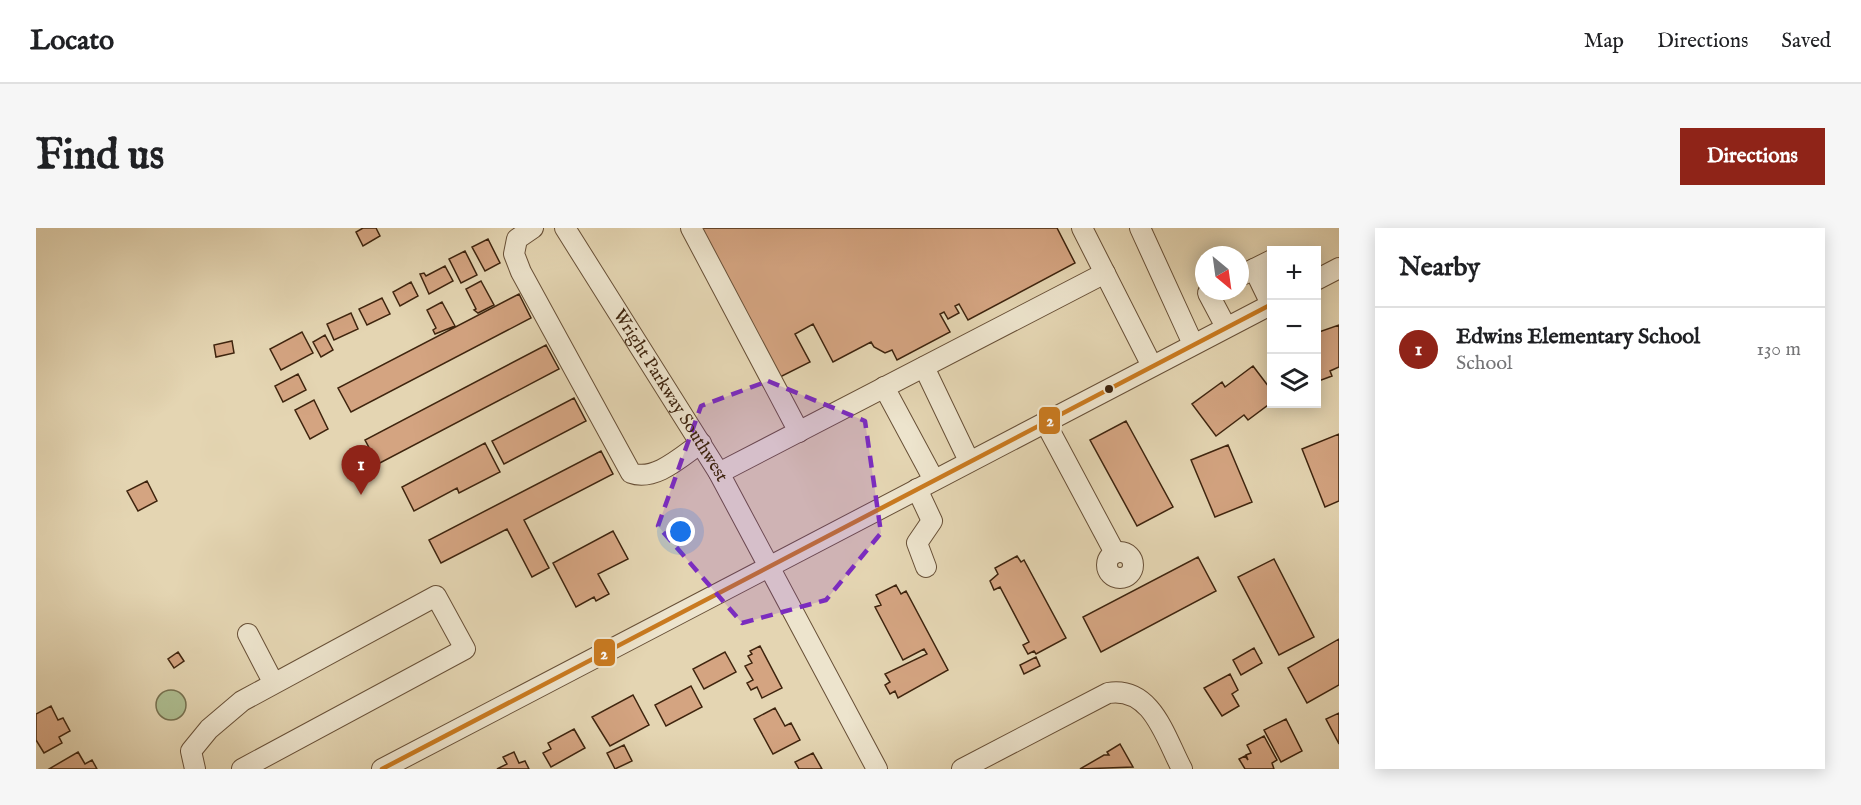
<!DOCTYPE html>
<html lang="en">
<head>
<meta charset="utf-8">
<style>
	body { margin:0; font-family:"IM FELL English",serif; background:#f6f6f6; color:#202124 }
	.controls { position:absolute; right:18px; top:18px; display:grid; overflow:hidden; border-radius:0px; box-shadow:0 3px 15px #0003 }
	.controls button { width:54px; height:54px; display:grid; place-items:center; padding:0; border:0; border-bottom:2px solid #e0e0e0; background:#fff; color:#202124; font:30px sans-serif }
	.compass { position:absolute; left:1159px; top:18px; width:54px; height:54px; border-radius:50%; background:#fff; box-shadow:0 3px 15px #0003; rotate:151deg }
	.you { position:absolute; left:645px; top:304px; width:21px; height:21px; margin:-15px; border:4px solid #fff; border-radius:50%; background:#1a73e8; box-shadow:0 0 0 9px #1a73e833 }
	.badge { display:grid; place-items:center; width:39px; height:39px; border-radius:50%; background:#8f2418; color:#fff; font-size:20px; font-weight:700 }
	.pin { position:absolute; translate:-50% -50px; filter:drop-shadow(0 2px 3px #0008) }
	.pin::after { content:''; position:absolute; top:32px; width:21px; height:18px; background:inherit; clip-path:polygon(0 0,100% 0,50% 100%) }
	.list { margin:0; padding:0; list-style:none }
	h2 { display:flex; justify-content:space-between; align-items:center; height:78px; margin:0; padding:0 24px; font-size:26px }
	h2 small { font-size:20px; font-weight:400; color:#757577 }
	.list li { display:grid; grid-template-columns:39px 1fr auto; gap:18px; align-items:center; box-sizing:border-box; height:84px; padding:0 24px; border-top:2px solid #e0e0e0 }
	.list b { display:block; font-size:22px; white-space:nowrap }
	.list p { margin:0; font-size:20px; white-space:nowrap; color:#757577 }
	.list em { font-size:20px; font-style:normal; color:#757577 }
	.icon { flex:none; width:33px; height:33px; fill:none; stroke:currentColor; stroke-width:2; stroke-linecap:round; stroke-linejoin:round }
	.map { position:relative; flex:none; width:1303px; height:541px; overflow:hidden; border-radius:0px }
	header { display:flex; align-items:center; gap:36px; box-sizing:border-box; height:84px; padding:0 30px; background:#fff; border-bottom:2px solid #e0e0e0 }
	header strong { font-size:28px }
	nav { display:flex; gap:33px; margin-inline-start:auto; font-size:21px }
	.intro { display:flex; align-items:center; justify-content:space-between; box-sizing:border-box; height:144px; padding:0 36px }
	h1 { margin:0; font-size:42px }
	.button { padding:15px 27px; border-radius:0px; background:#8f2418; color:#fff; font-size:21px; font-weight:700 }
	main { display:flex; gap:36px; padding:0 36px }
	aside { flex:1; background:#fff; border-radius:0px; box-shadow:0 3px 15px #0003 }
	.map>svg:first-child { display:block }
	.green { fill:#aebe91; stroke:#767150; stroke-width:1.5 }
	.building { fill:#d4a481; stroke:#3e240e; stroke-width:1.5 }
	.lines { fill:none; stroke-linecap:round; stroke-linejoin:round }
	.minor-casing { stroke:#685037; stroke-width:22 }
	.minor { stroke:#ede4cd; stroke-width:20 }
	.bus-1-casing { stroke:#ede4cd; stroke-width:9 }
	.bus-1 { stroke:#c97a20; stroke-width:4.5 }
	.marked { fill:#7b2cbf; fill-opacity:0.2; stroke:#7b2cbf; stroke-width:4.5; stroke-dasharray:12 8; stroke-linejoin:round }
	.bus-dot { fill:#3e240e; stroke:#ede4cd; stroke-width:2 }
	.labels { text-anchor:middle; dominant-baseline:central; stroke-width:4.5; stroke-linejoin:round; paint-order:stroke }
	.street-label { font-size:18px; fill:#3e240e; stroke:#ede4cd }
	.line-badge { stroke:#ede4cd; stroke-width:2 }
	.badge-label { font-size:16px; text-anchor:middle; font-weight:bold; fill:#fff }
</style>
</head>
<body>
<header>
<strong>Locato</strong>
<nav><a>Map</a><a>Directions</a><a>Saved</a></nav>
</header>
<div class="intro"><h1>Find us</h1><a class="button">Directions</a></div>
<main>
<div class="map">
<svg width="1303" height="541" viewBox="0 0 1303 541">
	<rect width="100%" height="100%" fill="#e4d5b2"/>
	<filter id="stains"><feTurbulence type="fractalNoise" baseFrequency=".00333" numOctaves="4"/><feColorMatrix values="0 0 0 0 .2 0 0 0 0 .09 0 0 0 0 .02 0 0 0 .5 -.17"/></filter>
	<radialGradient id="worn" r=".72"><stop offset=".6" stop-color="#630" stop-opacity="0"/><stop offset="1" stop-color="#630" stop-opacity=".3"/></radialGradient>
	<!-- green -->
	<path class="green" d="M120 477a15 15 0 1 1 30 0a15 15 0 1 1-30 0Z"/>
	<!-- building -->
	<path class="building" d="M 327,0 L 340,0 L 344,8 L 327,18 L 320,4 Z
		M 665,0 L 1021,0 L 1039,35 L 932,92 L 923,76 L 919,78 L 923,85 L 912,91 L 908,84 L 904,86 L 914,104 L 861,132 L 856,122 L 849,125 L 838,119 L 835,114 L 797,134 L 777,96 L 759,106 L 774,134 L 744,149 Z
		M 452,11 L 464,35 L 449,43 L 436,19 Z
		M 429,23 L 441,47 L 425,55 L 413,31 Z
		M 409,38 L 417,53 L 393,66 L 384,46 L 388,45 L 390,48 Z
		M 445,53 L 458,77 L 442,85 L 438,82 L 440,81 L 430,61 Z
		M 375,54 L 382,68 L 364,78 L 357,64 Z
		M 483,66 L 495,90 L 315,184 L 302,160 Z
		M 346,70 L 354,86 L 331,97 L 323,81 Z
		M 406,74 L 419,98 L 399,106 L 397,102 L 400,100 L 391,82 Z
		M 315,85 L 322,101 L 298,112 L 291,96 Z
		M 1303,97 L 1303,139 L 1294,143 L 1296,148 L 1280,154 L 1280,105 Z
		M 266,104 L 277,125 L 245,142 L 234,121 Z
		M 289,107 L 297,122 L 285,129 L 277,114 Z
		M 196,113 L 198,125 L 180,129 L 178,117 Z
		M 510,117 L 523,141 L 342,236 L 329,212 Z
		M 1217,138 L 1236,163 L 1236,174 L 1212,192 L 1208,187 L 1180,208 L 1156,176 L 1186,154 L 1189,159 Z
		M 262,146 L 270,162 L 247,174 L 239,158 Z
		M 538,170 L 550,193 L 468,236 L 456,213 Z
		M 278,172 L 292,201 L 274,211 L 259,182 Z
		M 1090,193 L 1137,279 L 1101,298 L 1054,212 Z
		M 1303,206 L 1303,273 L 1289,279 L 1266,221 Z
		M 449,215 L 464,244 L 423,265 L 421,260 L 378,283 L 366,259 Z
		M 1192,217 L 1216,274 L 1179,289 L 1155,232 Z
		M 565,223 L 577,246 L 488,292 L 513,340 L 496,349 L 471,301 L 405,335 L 393,312 Z
		M 111,253 L 121,273 L 102,283 L 91,263 Z
		M 577,303 L 592,331 L 562,346 L 573,366 L 560,373 L 558,369 L 540,379 L 517,335 Z
		M 981,328 L 985,334 L 988,332 L 1030,410 L 1000,426 L 998,423 L 992,426 L 987,417 L 993,414 L 964,359 L 958,362 L 954,353 L 962,346 L 959,340 Z
		M 1162,329 L 1180,363 L 1065,424 L 1047,389 Z
		M 1238,331 L 1278,409 L 1243,427 L 1202,349 Z
		M 860,357 L 865,366 L 870,363 L 912,442 L 862,470 L 859,463 L 854,466 L 849,457 L 854,454 L 849,446 L 891,426 L 888,421 L 867,432 L 839,379 L 845,377 L 840,367 Z
		M 1303,411 L 1303,457 L 1271,475 L 1252,440 Z
		M 724,418 L 746,460 L 726,470 L 721,459 L 715,462 L 711,455 L 717,452 L 709,438 L 716,435 L 712,428 L 716,426 L 714,423 Z
		M 1218,420 L 1226,435 L 1205,447 L 1197,432 Z
		M 142,424 L 148,433 L 138,440 L 132,431 Z
		M 689,424 L 700,444 L 668,461 L 657,441 Z
		M 1000,429 L 1004,438 L 988,446 L 984,437 Z
		M 1194,446 L 1202,462 L 1196,466 L 1203,478 L 1186,488 L 1168,460 Z
		M 655,458 L 666,479 L 630,498 L 619,477 Z
		M 597,467 L 613,497 L 574,518 L 556,489 Z
		M 15,478 L 22,492 L 27,490 L 34,503 L 23,509 L 26,515 L 8,525 L 0,512 L 0,486 Z
		M 739,480 L 749,498 L 755,495 L 764,512 L 737,526 L 718,491 Z
		M 1303,485 L 1303,516 L 1290,491 Z
		M 1250,491 L 1266,523 L 1245,534 L 1228,502 Z
		M 538,501 L 549,520 L 515,539 L 507,525 L 515,521 L 512,515 Z
		M 1228,508 L 1241,532 L 1236,535 L 1238,541 L 1209,541 L 1203,531 L 1209,528 L 1212,532 L 1210,527 L 1215,525 L 1211,517 Z
		M 1084,516 L 1097,539 L 1044,541 L 1068,527 L 1073,527 L 1071,524 Z
		M 588,517 L 596,533 L 579,541 L 571,525 Z
		M 42,524 L 49,536 L 56,532 L 61,541 L 13,541 Z
		M 478,524 L 483,535 L 489,533 L 493,541 L 461,541 L 471,536 L 467,529 Z
		M 777,525 L 786,541 L 763,541 L 759,534 Z"/>
	<g class="lines">
		<!-- minor casing -->
		<g class="minor-casing">
			<g id="minor">
				<path d="M 497,0 L 481,11 L 478,26 L 485,44 L 595,245 C 619,254 646,228 665,215"/>
				<path id="s1" d="M 529,0 L 683,245 L 841,541"/>
				<path d="M 655,0 L 763,204"/>
				<path d="M 1046,0 L 1116,138"/>
				<path d="M 1104,0 L 1157,116"/>
				<path d="M 1218,41 L 1235,76"/>
				<path d="M 1204,48 L 1236,32"/>
				<path d="M 1280,52 L 1303,40"/>
				<path d="M 1175,63 L 1172,65 L 1190,99"/>
				<path d="M 888,139 L 933,233"/>
				<path d="M 848,159 L 898,252"/>
				<path d="M 1009,194 L 1079,325"/>
				<path d="M 683,245 L 1069,45"/>
				<path d="M 881,261 L 896,293 L 881,315 L 890,339"/>
				<circle cx="1084" cy="337" r="13"/>
				<path d="M 212,406 L 237,454"/>
				<path d="M 159,541 L 155,523 L 173,501 L 206,473 L 400,368 L 429,421 L 206,541"/>
				<path d="M 346,541 L 1236,76"/>
				<path d="M 926,541 L 1072,465 C 1116,458 1129,509 1146,541"/>
			</g>
		</g>
		<!-- minor -->
		<use href="#minor" class="minor"/>
		<!-- bus-1 casing -->
		<g class="bus-1-casing">
			<path id="bus-1" d="M 346,541 L 1236,76"/>
		</g>
		<!-- bus-1 -->
		<use href="#bus-1" class="bus-1"/>
	</g>
	<!-- marked area -->
	<path class="marked" d="M 732,153 L 829,193 L 845,305 L 790,372 L 706,395 L 622,298 L 665,178 Z"/>
	<!-- markers -->
	<circle class="bus-dot" cx="1073" cy="161" r="5"/>
	<g class="labels">
		<!-- street labels -->
		<g class="street-label">
			<text stroke="none"><textPath href="#s1" startOffset="198">Wright Parkway Southwest</textPath></text>
		</g>
	</g>
	<g class="line-badge">
		<rect x="1002" y="178" width="23" height="29" rx="6" fill="#c97a20"/>
		<rect x="557" y="410" width="23" height="29" rx="6" fill="#c97a20"/>
	</g>
	<g class="badge-label">
		<text x="1014" y="198">2</text>
		<text x="568" y="431">2</text>
	</g>
	<rect width="100%" height="100%" filter="url(#stains)"/>
	<rect width="100%" height="100%" fill="url(#worn)"/>
</svg>
<div class="controls">
<button>+</button>
<button>−</button>
<button><svg class="icon" aria-label="layers" viewBox="0 0 24 24"><path d="M12 4l9 5-9 5-9-5zM3 14l9 5 9-5"/></svg></button>
</div>
<svg class="compass" viewBox="-18 -18 36 36"><path d="M0-13l5 13h-10z" fill="#e53935"/><path d="M0 13l5-13h-10z" fill="#757577"/></svg>
<div class="you"></div>
<div class="pin badge" style="left:325px;top:267px">1</div>
</div>
<aside>
<h2>Nearby<small></small></h2>
<ul class="list">
<li><span class="badge">1</span><div><b>Edwins Elementary School</b><p>School</p></div><em>130 m</em></li>
</ul>
</aside>
</main>
</body>
</html>
